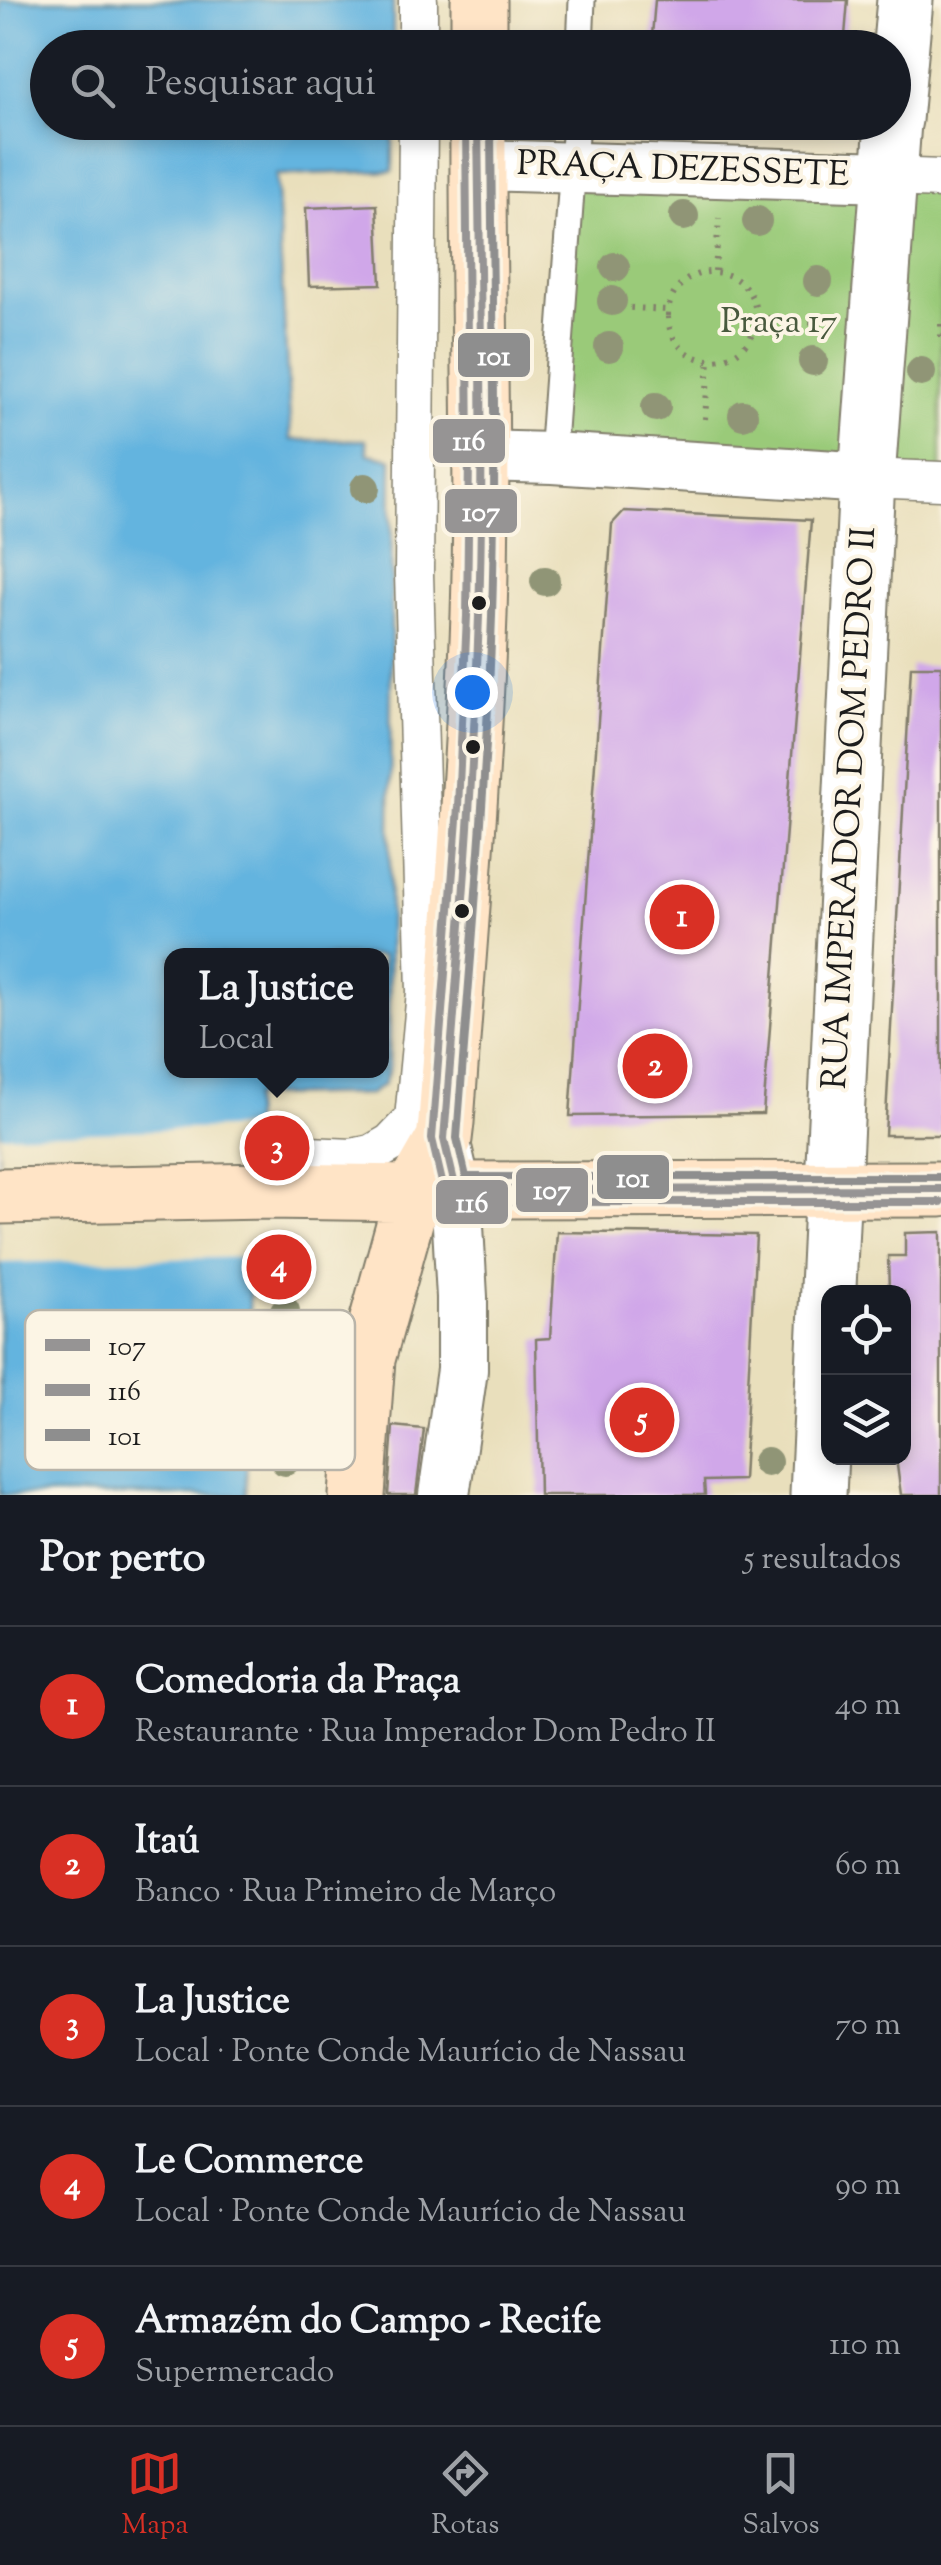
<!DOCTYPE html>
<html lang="pt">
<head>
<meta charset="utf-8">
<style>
	body { margin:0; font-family:"Sorts Mill Goudy",serif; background:#242831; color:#f1f3f6 }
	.controls { position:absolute; right:30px; bottom:30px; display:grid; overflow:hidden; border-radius:20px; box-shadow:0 5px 15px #0003 }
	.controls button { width:90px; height:90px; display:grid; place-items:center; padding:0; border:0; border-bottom:2px solid #363941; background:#171b24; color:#f1f3f6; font:50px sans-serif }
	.you { position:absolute; left:472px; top:692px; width:35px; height:35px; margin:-25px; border:8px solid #fff; border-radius:50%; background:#1a73e8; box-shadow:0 0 0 15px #1a73e833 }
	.badge { display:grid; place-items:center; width:65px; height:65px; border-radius:50%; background:#d93025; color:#fff; font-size:32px; font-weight:700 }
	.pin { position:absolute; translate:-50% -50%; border:5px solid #fff; box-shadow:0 2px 10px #0006 }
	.popup { position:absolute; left:164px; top:948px; width:225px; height:130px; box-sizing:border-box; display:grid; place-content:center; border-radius:20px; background:#171b24; filter:drop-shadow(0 2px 8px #0005); font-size:32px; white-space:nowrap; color:#9ea1a6 }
	.popup b { font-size:38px; color:#f1f3f6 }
	.popup::after { content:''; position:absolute; left:50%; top:100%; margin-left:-20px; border:20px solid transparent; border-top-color:#171b24 }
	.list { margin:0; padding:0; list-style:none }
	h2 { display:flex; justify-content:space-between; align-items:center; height:130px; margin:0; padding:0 40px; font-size:42px }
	h2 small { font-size:32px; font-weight:400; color:#9ea1a6 }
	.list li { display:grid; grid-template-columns:65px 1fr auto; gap:30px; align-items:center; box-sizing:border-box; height:160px; padding:0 40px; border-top:2px solid #363941 }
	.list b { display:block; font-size:38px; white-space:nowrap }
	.list p { margin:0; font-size:32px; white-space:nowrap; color:#9ea1a6 }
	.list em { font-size:32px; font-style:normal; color:#9ea1a6 }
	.icon { flex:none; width:55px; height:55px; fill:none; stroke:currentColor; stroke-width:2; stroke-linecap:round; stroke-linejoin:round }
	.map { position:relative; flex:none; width:941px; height:1495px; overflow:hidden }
	.search { position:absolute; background:#171b24; box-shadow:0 5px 15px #0003; left:30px; right:30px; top:30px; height:110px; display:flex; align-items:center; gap:25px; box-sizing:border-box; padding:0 35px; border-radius:55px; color:#9ea1a6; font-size:38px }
	.sheet { height:930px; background:#171b24 }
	nav { display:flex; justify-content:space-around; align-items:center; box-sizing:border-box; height:140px; border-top:2px solid #363941; background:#171b24; font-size:28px; color:#9ea1a6 }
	nav a { display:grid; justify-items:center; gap:5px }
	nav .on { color:#d93025 }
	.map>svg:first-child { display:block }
	.green { fill:#9aca79; stroke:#5b734a; stroke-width:2.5 }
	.water { fill:#64b4df; stroke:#40687e; stroke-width:2.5; fill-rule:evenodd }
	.pier { fill:#e9dfbc }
	.building { fill:#d0a7e9 }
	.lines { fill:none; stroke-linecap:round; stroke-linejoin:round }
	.service-casing { stroke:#827e6c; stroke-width:29 }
	.pedestrian-casing { stroke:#827e6c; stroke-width:41 }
	.minor-casing { stroke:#827e6c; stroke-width:54 }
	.tertiary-casing { stroke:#827e6c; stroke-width:59 }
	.secondary-casing { stroke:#827e6c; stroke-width:59 }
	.path { stroke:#827e6c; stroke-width:6; stroke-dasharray:2.5 8; stroke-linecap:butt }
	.service { stroke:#fff; stroke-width:25 }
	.pedestrian { stroke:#fff; stroke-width:38 }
	.minor { stroke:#fff; stroke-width:50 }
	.tertiary { stroke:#fff; stroke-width:55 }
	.secondary { stroke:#ffe4c6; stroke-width:55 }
	.bus-1-casing { stroke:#fcf5e5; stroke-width:15 }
	.bus-2-casing { stroke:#fcf5e5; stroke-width:15 }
	.bus-3-casing { stroke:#fcf5e5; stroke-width:15 }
	.bus-1 { stroke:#969494; stroke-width:8 }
	.bus-2 { stroke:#969494; stroke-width:8 }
	.bus-3 { stroke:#8e8e8e; stroke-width:8 }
	.tree { fill:#909576 }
	.bus-dot { fill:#1c1c1c; stroke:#fcf5e5; stroke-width:4 }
	.labels { text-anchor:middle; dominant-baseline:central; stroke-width:8; stroke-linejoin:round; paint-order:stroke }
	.street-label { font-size:35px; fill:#1c1c1c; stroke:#fcf5e5 }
	.park-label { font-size:35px; fill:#48593d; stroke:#fcf5e5 }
	.key { fill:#fcf5e5; stroke:#b9b4a9; stroke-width:2.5 }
	.key-label { font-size:28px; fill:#1c1c1c }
	.line-badge { stroke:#fcf5e5; stroke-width:4 }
	.badge-label { font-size:28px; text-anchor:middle; font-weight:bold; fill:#fff }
</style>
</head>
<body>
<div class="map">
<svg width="941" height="1495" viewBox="0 0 941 1495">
	<rect width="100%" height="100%" fill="#fcf5e5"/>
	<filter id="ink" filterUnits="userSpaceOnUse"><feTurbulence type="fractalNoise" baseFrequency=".01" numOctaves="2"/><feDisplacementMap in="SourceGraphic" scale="20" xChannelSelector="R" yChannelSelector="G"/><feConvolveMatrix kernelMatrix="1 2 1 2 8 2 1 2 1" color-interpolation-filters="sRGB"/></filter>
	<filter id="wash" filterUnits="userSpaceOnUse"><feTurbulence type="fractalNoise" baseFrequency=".0048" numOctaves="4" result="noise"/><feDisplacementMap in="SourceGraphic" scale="40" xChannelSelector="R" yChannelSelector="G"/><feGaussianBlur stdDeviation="2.25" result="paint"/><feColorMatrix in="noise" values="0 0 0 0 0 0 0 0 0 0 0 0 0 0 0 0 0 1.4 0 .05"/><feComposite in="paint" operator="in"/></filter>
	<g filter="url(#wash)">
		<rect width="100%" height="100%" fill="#e9dfbc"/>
		<!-- green -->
		<path class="green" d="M 573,168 L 941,179 L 941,481 L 552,458 Z"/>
		<!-- water -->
		<path class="water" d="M 0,0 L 393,0 L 393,47 L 48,48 L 48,122 L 393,123 L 393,171 L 276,175 L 291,440 L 366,440 L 368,454 L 392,459 L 389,1068 L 384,1084 L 370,1094 L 253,1096 L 246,1495 L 0,1495 ZM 172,956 L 382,956 L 382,1070 L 172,1070 Z"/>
		<!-- pier -->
		<path class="pier" d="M 258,1127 L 255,1257 L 0,1263 L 0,1135 Z"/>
		<g id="blocks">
			<!-- building -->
			<path class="building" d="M 655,0 L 848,0 L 844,48 L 651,48 Z
				M 377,205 L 381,284 L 309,286 L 306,208 Z
				M 624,511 L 811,520 L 763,1114 L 570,1116 L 612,524 Z
				M 911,666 L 941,666 L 941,1135 L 885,1135 Z
				M 557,1232 L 756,1235 L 743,1480 L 704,1481 L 705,1495 L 539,1495 L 536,1339 L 550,1338 Z
				M 941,1232 L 941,1495 L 901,1495 L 896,1458 L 904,1458 L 904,1292 L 889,1292 L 888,1256 L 905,1256 L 905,1233 Z
				M 393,1426 L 424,1429 L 416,1495 L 388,1495 Z"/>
		</g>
	</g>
	<g filter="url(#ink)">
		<use href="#blocks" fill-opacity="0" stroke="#827e6c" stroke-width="2.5"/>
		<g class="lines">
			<!-- service casing -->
			<g class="service-casing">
				<path id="service" d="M 580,48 L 582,0
					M 552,458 L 576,122"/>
			</g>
			<!-- pedestrian casing -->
			<g class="pedestrian-casing">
				<path id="pedestrian" d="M 418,0 L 418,48
					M 888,177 L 941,179
					M 867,478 L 941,481
					M 267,1191 L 266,1154 L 352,1158 L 372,1154 L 391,1143 L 414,1119 L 426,992 L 414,574 L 418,122"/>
			</g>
			<!-- minor casing -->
			<g class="minor-casing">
				<path id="minor" d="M 478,165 L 888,177
					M 482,456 L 552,458 L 867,478
					M 444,1495 L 462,1370 L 462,1297 L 456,1190 L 447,1152"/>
			</g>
			<!-- tertiary casing -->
			<g class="tertiary-casing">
				<path id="tertiary" d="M 894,120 L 905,0
					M 818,1495 L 867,478 L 893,122"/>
			</g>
			<!-- secondary casing -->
			<g class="secondary-casing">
				<path id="secondary" d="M 479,48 L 479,0
					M 0,1196 L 267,1191 L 413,1193 L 456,1190 L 941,1189
					M 357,1495 L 367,1359 L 413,1193 L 444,1139 L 446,1122 C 458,953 473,784 479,615 C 484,451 477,287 478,122"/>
			</g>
			<!-- path -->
			<path class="path" d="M 715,271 L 719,218
				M668 316a44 44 0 1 1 88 0a44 44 0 1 1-88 0Z
				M 599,306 L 667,310
				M 757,317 L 826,323
				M 941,324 L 941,344
				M 922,368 L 941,369
				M 705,419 L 709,360"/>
			<!-- service -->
			<use href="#service" class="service"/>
			<!-- pedestrian -->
			<use href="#pedestrian" class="pedestrian"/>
			<!-- minor -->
			<use href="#minor" class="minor"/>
			<!-- tertiary -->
			<use href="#tertiary" class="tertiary"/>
			<!-- secondary -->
			<use href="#secondary" class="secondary"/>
			<!-- bus-1 casing -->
			<g class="bus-1-casing">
				<path id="bus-1" d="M 478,122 C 480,287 484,452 479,616 C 473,791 458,965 444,1139 L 456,1190 L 941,1189"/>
			</g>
			<!-- bus-2 casing -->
			<g class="bus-2-casing">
				<path id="bus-2" d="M 466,122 L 469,456 L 467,616 L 458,807 L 432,1139 L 445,1195 L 449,1201 L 456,1202 L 941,1202"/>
			</g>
			<!-- bus-3 casing -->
			<g class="bus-3-casing">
				<path id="bus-3" d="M 491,122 C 492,287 497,451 492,616 C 486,790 470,964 457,1138 L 466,1177 L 941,1177"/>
			</g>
			<!-- bus-1 -->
			<use href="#bus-1" class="bus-1"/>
			<!-- bus-2 -->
			<use href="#bus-2" class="bus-2"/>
			<!-- bus-3 -->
			<use href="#bus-3" class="bus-3"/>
		</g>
		<!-- trees -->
		<g class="tree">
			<circle cx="684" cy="216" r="15"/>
			<circle cx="757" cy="221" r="15"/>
			<circle cx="615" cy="267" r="15"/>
			<circle cx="818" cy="281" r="15"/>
			<circle cx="612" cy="301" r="15"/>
			<circle cx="609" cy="347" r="15"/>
			<circle cx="813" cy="361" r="15"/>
			<circle cx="921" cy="372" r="15"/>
			<circle cx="656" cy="407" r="15"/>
			<circle cx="743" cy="415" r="15"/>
			<circle cx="365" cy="488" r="15"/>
			<circle cx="545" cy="581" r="15"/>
			<circle cx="285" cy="1311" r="15"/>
			<circle cx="285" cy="1350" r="15"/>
			<circle cx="286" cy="1387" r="15"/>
			<circle cx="281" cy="1428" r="15"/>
			<circle cx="285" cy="1461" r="15"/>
			<circle cx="767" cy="1462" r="15"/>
		</g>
	</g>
	<!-- markers -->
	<g class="bus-dot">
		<circle cx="479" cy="603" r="9"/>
		<circle cx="473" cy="747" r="9"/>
		<circle cx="462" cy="911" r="9"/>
	</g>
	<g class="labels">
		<!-- street labels -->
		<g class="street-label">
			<text transform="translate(683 171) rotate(2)">PRAÇA DEZESSETE</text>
			<text transform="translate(851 808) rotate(-87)">RUA IMPERADOR DOM PEDRO II</text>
		</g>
		<!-- park labels -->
		<g class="park-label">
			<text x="779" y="323">Praça 17</text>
		</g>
	</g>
	<!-- legend -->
	<rect x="25" y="1310" width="330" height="160" rx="15" class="key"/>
	<rect x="45" y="1339" width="45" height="12" fill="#969494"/>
	<rect x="45" y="1384" width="45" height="12" fill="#969494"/>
	<rect x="45" y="1429" width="45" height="12" fill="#8e8e8e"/>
	<g class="key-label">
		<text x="108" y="1355">107</text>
		<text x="108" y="1400">116</text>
		<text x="108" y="1445">101</text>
	</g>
	<g class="line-badge">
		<rect x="456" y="331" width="76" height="48" rx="10" fill="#8e8e8e"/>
		<rect x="431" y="417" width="76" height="48" rx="10" fill="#969494"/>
		<rect x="443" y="487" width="76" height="48" rx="10" fill="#969494"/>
		<rect x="595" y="1153" width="76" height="48" rx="10" fill="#8e8e8e"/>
		<rect x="514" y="1166" width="76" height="48" rx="10" fill="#969494"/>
		<rect x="434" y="1178" width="76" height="48" rx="10" fill="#969494"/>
	</g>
	<g class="badge-label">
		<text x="494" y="365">101</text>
		<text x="469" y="450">116</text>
		<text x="481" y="521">107</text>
		<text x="633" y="1187">101</text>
		<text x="552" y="1199">107</text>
		<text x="472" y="1212">116</text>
	</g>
</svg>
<div class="controls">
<button><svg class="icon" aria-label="locate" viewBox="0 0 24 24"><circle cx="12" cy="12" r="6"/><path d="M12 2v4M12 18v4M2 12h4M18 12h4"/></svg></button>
<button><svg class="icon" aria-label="layers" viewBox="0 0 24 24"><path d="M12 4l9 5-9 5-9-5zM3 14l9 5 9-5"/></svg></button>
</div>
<div class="you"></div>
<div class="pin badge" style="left:682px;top:917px">1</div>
<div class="pin badge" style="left:655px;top:1066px">2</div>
<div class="pin badge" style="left:277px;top:1148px">3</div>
<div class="popup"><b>La Justice</b>Local</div>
<div class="pin badge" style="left:279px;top:1267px">4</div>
<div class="pin badge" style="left:642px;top:1420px">5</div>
<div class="search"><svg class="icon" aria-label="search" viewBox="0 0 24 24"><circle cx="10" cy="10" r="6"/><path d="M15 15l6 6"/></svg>Pesquisar aqui</div>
</div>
<section class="sheet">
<h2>Por perto<small>5 resultados</small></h2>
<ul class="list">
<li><span class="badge">1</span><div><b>Comedoria da Praça</b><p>Restaurante · Rua Imperador Dom Pedro II</p></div><em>40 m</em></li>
<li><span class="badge">2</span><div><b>Itaú</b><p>Banco · Rua Primeiro de Março</p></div><em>60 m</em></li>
<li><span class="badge">3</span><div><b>La Justice</b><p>Local · Ponte Conde Maurício de Nassau</p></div><em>70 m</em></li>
<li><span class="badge">4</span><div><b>Le Commerce</b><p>Local · Ponte Conde Maurício de Nassau</p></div><em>90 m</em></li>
<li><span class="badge">5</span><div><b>Armazém do Campo - Recife</b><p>Supermercado</p></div><em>110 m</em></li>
</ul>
</section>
<nav>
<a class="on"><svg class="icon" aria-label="map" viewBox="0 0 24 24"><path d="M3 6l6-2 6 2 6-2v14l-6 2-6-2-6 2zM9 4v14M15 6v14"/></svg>Mapa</a>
<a><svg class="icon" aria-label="directions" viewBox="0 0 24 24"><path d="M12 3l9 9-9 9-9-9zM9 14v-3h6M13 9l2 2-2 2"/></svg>Rotas</a>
<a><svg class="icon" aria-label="saved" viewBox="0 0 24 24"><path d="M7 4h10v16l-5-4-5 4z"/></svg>Salvos</a>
</nav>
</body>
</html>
